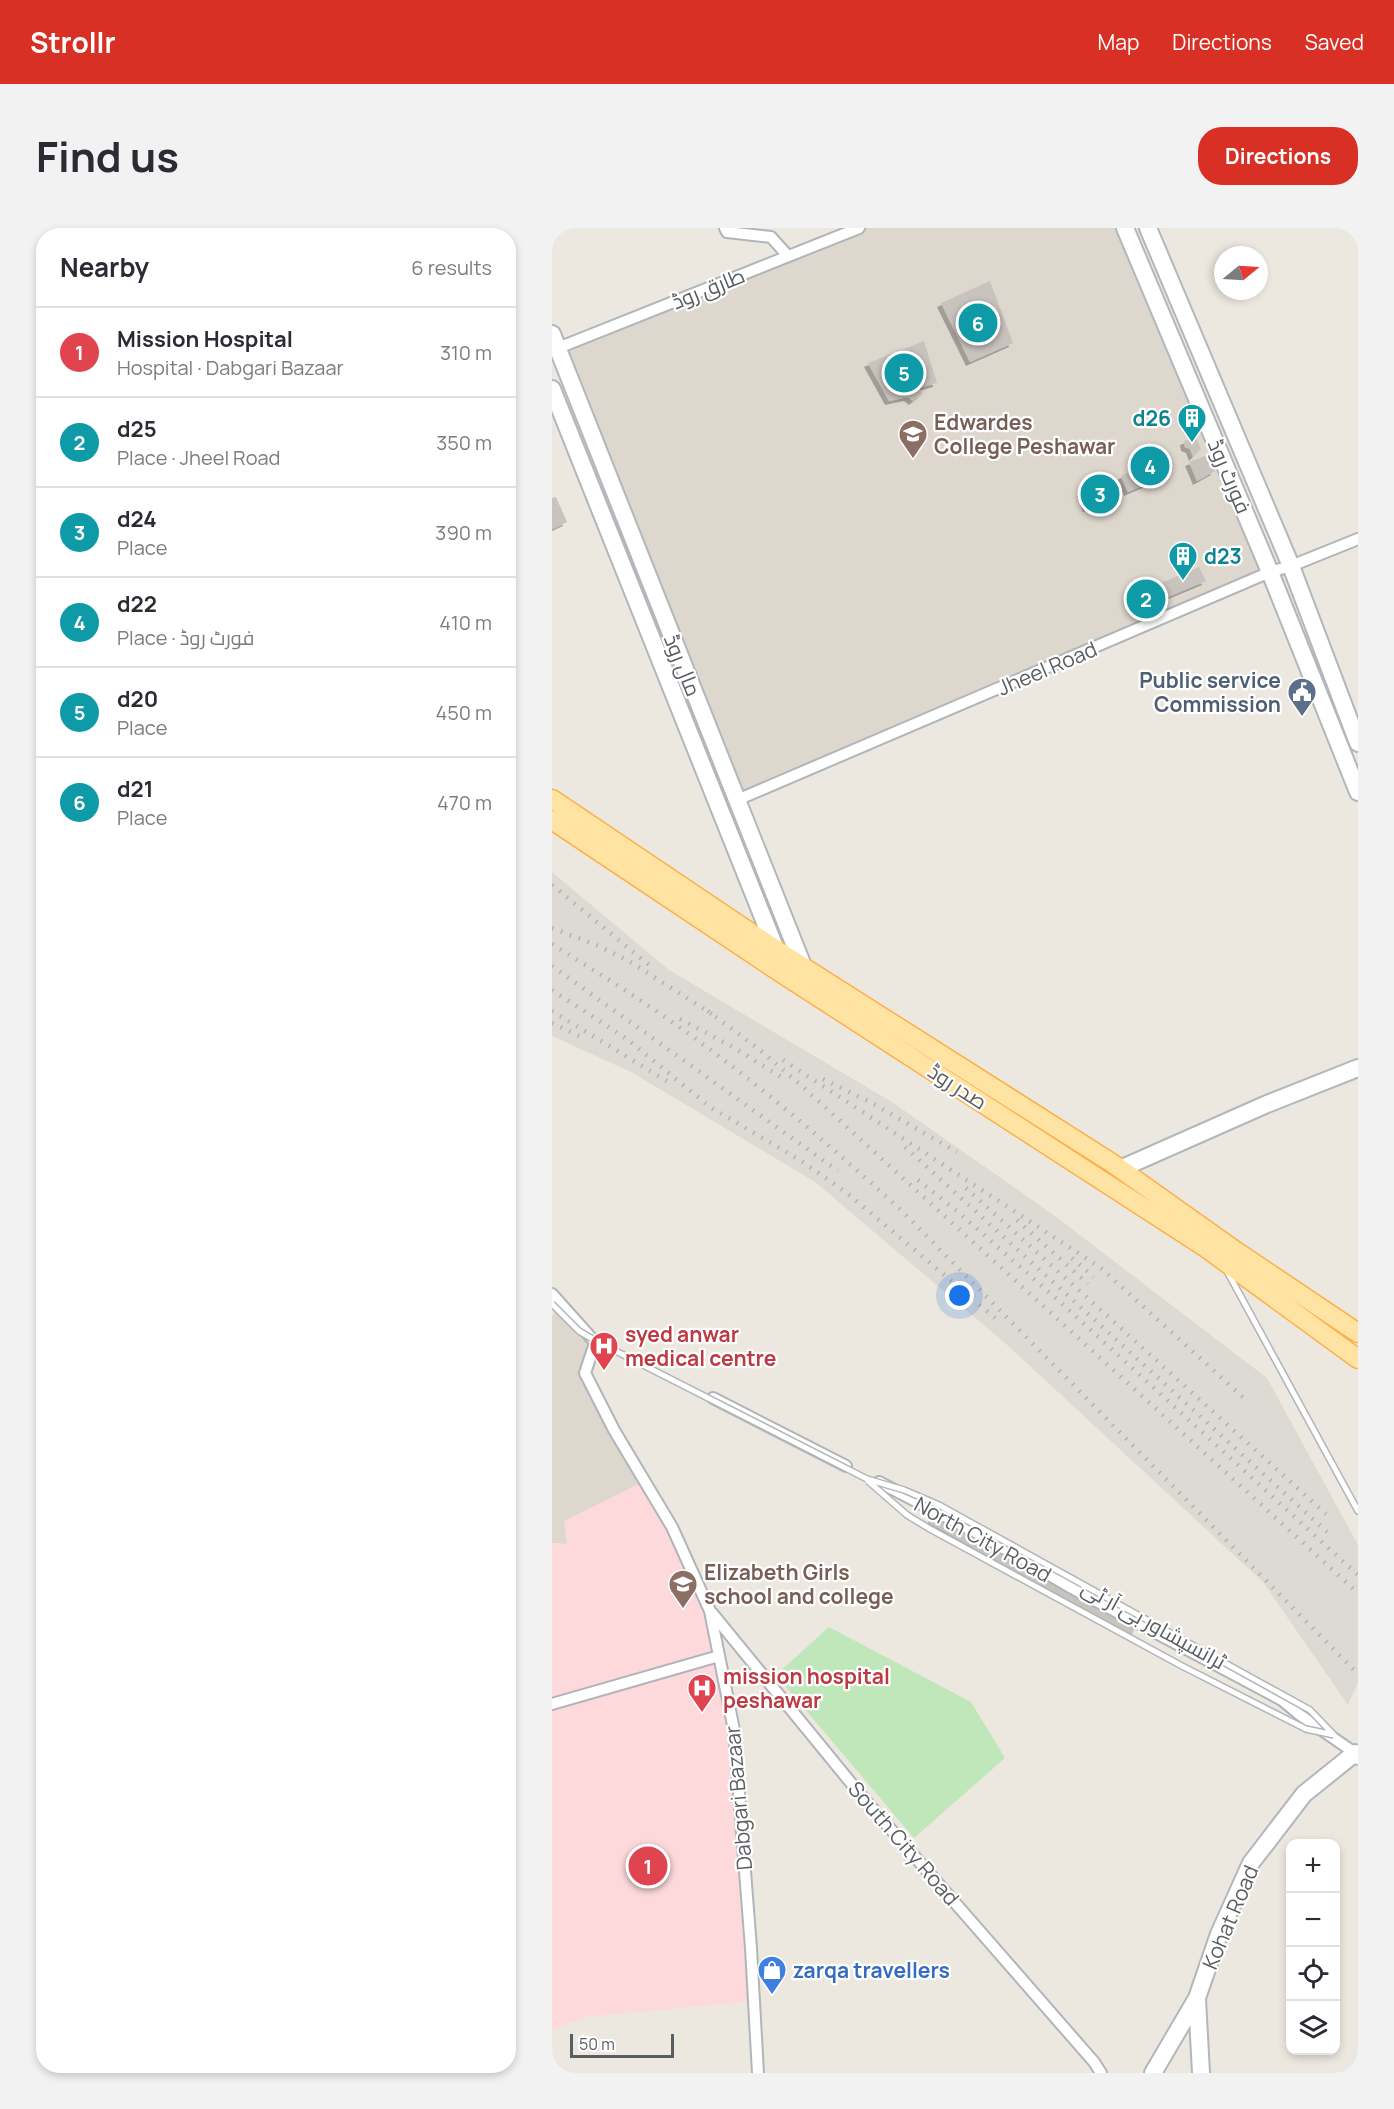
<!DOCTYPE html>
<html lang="en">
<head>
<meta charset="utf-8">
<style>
	body { margin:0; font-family:Manrope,Cairo,sans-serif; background:#f2f2f3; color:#2b2b33 }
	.controls { position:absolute; right:18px; bottom:18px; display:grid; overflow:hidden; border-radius:12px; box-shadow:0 3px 9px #0003 }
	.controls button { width:54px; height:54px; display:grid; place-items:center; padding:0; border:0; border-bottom:2px solid #e1e1e2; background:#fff; color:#2b2b33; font:30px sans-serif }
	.compass { position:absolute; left:662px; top:18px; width:54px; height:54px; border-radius:50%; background:#fff; box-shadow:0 3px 9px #0003; rotate:72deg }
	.scale { position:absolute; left:18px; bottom:15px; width:104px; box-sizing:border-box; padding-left:6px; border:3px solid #595e62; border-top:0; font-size:16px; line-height:21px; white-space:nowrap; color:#595e62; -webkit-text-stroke:4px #fff; paint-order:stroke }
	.you { position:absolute; left:408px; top:1068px; width:21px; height:21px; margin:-15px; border:4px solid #fff; border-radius:50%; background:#1a73e8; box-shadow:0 0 0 9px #1a73e833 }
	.badge { display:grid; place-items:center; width:39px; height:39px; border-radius:50%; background:#d93025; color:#fff; font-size:20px; font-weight:700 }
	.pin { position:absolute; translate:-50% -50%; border:3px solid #fff; box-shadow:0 2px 6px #0006 }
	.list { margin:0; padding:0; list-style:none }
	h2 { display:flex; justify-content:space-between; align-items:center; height:78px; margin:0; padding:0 24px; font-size:26px }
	h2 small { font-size:20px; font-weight:400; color:#7c7c81 }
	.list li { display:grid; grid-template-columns:39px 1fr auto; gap:18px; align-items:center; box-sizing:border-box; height:90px; padding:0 24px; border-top:2px solid #e1e1e2 }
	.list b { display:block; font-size:22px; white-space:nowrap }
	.list p { margin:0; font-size:20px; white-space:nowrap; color:#7c7c81 }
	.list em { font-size:20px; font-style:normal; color:#7c7c81 }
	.icon { flex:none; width:33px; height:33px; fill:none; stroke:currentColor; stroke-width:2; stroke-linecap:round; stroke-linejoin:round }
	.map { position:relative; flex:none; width:806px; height:1845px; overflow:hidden; border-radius:24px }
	header { display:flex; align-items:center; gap:36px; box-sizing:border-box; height:84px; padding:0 30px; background:#d93025; color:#fff }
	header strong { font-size:28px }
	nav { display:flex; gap:33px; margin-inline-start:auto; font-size:21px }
	.intro { display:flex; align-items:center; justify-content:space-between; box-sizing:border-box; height:144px; padding:0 36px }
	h1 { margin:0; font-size:42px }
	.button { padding:15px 27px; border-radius:24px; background:#d93025; color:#fff; font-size:21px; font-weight:700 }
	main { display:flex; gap:36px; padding:0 36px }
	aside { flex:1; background:#fff; border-radius:24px; box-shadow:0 3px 9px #0003 }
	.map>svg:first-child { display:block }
	.industrial { fill:#dddad4 }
	.education { fill:#ddd7ce }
	.medical { fill:#fdd9db }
	.green { fill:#c0e7b9 }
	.building { fill:#c8c3bd; filter:url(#shadow) }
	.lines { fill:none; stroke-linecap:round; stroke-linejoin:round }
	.lane-casing { stroke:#b1b5b9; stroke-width:8 }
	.street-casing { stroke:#b1b5b9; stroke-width:14 }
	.secondary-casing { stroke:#b2b7bc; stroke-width:20 }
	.primary-casing { stroke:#fdb049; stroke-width:21 }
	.lane { stroke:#fff; stroke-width:5 }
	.street { stroke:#fff; stroke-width:10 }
	.secondary { stroke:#fff; stroke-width:16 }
	.primary { stroke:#ffe3a3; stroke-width:18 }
	.rail { stroke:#b0b1b2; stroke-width:4.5; stroke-dasharray:1.5 8; stroke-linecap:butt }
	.lane-bridge-casing { stroke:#b1b5b9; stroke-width:8; stroke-linecap:butt }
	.lane-bridge { stroke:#fff; stroke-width:5 }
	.labels { text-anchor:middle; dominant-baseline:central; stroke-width:4.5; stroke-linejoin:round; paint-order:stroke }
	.street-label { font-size:21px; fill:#595e62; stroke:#fff }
	.culture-label { font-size:21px; font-weight:bold; fill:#0d838f; stroke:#fff; text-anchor:end }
	.education-label { font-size:21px; font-weight:bold; fill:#785e54; stroke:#fff; text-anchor:start }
	.service-label { font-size:21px; font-weight:bold; fill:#4e5e75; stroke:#fff; text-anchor:end }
	.health-label { font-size:21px; font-weight:bold; fill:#be3a42; stroke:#fff; text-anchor:start }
	.shop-label { font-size:21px; font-weight:bold; fill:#366cbe; stroke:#fff; text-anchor:start }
</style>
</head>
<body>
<header>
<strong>Strollr</strong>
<nav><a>Map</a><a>Directions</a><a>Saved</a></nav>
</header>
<div class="intro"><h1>Find us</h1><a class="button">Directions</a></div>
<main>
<aside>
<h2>Nearby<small>6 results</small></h2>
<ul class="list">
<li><span class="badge" style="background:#e0444e">1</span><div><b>Mission Hospital</b><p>Hospital · Dabgari Bazaar</p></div><em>310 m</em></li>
<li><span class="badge" style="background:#0f9aa8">2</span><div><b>d25</b><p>Place · Jheel Road</p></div><em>350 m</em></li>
<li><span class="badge" style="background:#0f9aa8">3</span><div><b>d24</b><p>Place</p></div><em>390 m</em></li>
<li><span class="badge" style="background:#0f9aa8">4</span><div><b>d22</b><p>Place · فورٹ روڈ</p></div><em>410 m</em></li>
<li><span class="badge" style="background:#0f9aa8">5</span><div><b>d20</b><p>Place</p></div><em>450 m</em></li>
<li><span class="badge" style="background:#0f9aa8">6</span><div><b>d21</b><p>Place</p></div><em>470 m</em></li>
</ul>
</aside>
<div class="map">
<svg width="806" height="1845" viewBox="0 0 806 1845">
	<defs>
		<filter id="shadow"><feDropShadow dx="-4" dy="4" stdDeviation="0" flood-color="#0004"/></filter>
	</defs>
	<rect width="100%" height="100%" fill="#ede8df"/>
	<!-- industrial -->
	<path class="industrial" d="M 0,644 L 117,742 L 340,874 L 499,985 L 715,1150 L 806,1317 L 806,1454 L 796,1477 L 711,1354 L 453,1115 L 263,954 L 79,844 L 0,808 Z"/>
	<!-- education -->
	<path class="education" d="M 309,0 L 573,0 L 718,344 L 185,572 L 6,120 Z
		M 8,1077 L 43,1115 L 33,1145 L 93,1253 L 13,1293 L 15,1316 L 0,1315 L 0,1088 Z"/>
	<!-- medical -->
	<path class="medical" d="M 93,1253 L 158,1383 L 182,1502 L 202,1773 L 33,1789 L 0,1802 L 0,1315 L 15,1316 L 12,1293 Z"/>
	<!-- green -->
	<path class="green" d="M 277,1399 L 419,1474 L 453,1530 L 362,1610 L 224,1447 Z"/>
	<!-- building -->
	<path class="building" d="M 438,53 L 461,115 L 418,134 L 389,75 Z
		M 372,113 L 385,155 L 367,160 L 370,166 L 361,173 L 356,169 L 337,173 L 316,135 Z
		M 644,209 L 649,221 L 641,229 L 638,221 L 633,219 L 632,213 Z
		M 656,227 L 663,243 L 645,253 L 637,234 Z
		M 604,230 L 615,247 L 576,264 L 569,248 Z
		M 561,252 L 568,268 L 535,280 L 529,264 Z
		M 4,269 L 15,294 L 0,301 L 0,270 Z
		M 647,339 L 654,353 L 616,369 L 609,355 Z
		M 601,360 L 607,375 L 588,383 L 580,367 Z
		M 387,1278 L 588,1391 L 579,1408 L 378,1295 Z"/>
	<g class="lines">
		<!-- lane casing -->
		<g class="lane-casing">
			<path id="lane" d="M 676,1045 L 806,1283"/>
		</g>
		<!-- street casing -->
		<g class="street-casing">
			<path id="street" d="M 173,0 L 175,4 L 219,9 L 236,28
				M 6,120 L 307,0
				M 185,572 L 718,344 L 739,338 L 806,311
				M 0,1066 L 42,1113
				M 43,1115 L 33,1145 L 62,1202 L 120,1299 L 158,1383 L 182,1502 L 199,1720 L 206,1845
				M 161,1170 L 294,1238
				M 327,1254 L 431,1308 L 518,1359 L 730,1472 L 748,1487 L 803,1525
				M 160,1385 L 308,1566 L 542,1834 L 549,1845
				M 0,1476 L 167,1428"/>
		</g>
		<!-- secondary casing -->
		<g class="secondary-casing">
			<path id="secondary" d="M 573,0 L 718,344 L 806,564
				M 596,0 L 739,338 L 806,515
				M 0,106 L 253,743
				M 0,161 L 226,727
				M 568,941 L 715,876 L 806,840
				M 645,1771 L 649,1845
				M 601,1845 L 645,1770 L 667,1706 L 699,1635 L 752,1566 L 803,1525 L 806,1528"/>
		</g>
		<!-- primary casing -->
		<g class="primary-casing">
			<path id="primary" d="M 0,571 L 223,721 L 560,935 L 684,1023 L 806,1105
				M 0,592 L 226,743 L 654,1020 L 806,1131"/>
		</g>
		<!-- lane -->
		<use href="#lane" class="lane"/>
		<!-- street -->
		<use href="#street" class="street"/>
		<!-- secondary -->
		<use href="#secondary" class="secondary"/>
		<!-- primary -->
		<use href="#primary" class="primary"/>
		<!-- rail -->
		<path class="rail" d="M 0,657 L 97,737
			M 0,700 L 47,718 L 77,733 L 163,788
			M 0,716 C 56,751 112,786 164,826 C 229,875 290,928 350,983 L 806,1446
			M 0,738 L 286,943
			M 0,762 L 75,811 L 158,879 L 248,932 L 295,965 L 448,1094
			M 0,783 L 118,855
			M 156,783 L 209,823 L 251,859 L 806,1365
			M 128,791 L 181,819 L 229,849
			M 0,795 L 27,808
			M 231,832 L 549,1040 L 693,1171
			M 271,851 L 320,875 L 405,924
			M 353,919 L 775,1304
			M 366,952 L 406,984 L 508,1074 L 806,1347
			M 414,960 L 774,1286
			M 465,992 L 536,1056
			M 520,1030 L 542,1049"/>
		<!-- lane-bridge casing -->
		<g class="lane-bridge-casing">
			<path id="lane-bridge" d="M 0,1076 L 27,1103 L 44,1113 L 315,1251 L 352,1262 L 387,1277 L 758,1482 L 782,1507
				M 316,1253 L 355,1287 L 378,1301 L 630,1438 L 754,1501 L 782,1507"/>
		</g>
		<!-- lane-bridge -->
		<use href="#lane-bridge" class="lane-bridge"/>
	</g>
	<!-- icons -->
	<defs>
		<g id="building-pin" transform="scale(1.5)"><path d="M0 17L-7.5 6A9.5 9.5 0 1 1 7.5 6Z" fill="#0f9aa8" stroke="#fff"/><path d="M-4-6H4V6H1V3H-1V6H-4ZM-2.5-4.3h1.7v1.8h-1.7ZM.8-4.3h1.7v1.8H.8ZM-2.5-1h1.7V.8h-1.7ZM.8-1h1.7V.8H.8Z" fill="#fff"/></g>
		<g id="university-pin" transform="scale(1.5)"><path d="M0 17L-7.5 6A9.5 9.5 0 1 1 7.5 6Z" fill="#8d6e63" stroke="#fff"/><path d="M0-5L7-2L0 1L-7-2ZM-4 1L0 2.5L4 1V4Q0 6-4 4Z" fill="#fff"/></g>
		<g id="civic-pin" transform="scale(1.5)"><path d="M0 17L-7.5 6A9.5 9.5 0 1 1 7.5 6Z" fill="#5c6f8a" stroke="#fff"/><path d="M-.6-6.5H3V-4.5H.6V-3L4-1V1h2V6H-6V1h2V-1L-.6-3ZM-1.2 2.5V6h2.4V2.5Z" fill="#fff"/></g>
		<g id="hospital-pin" transform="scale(1.5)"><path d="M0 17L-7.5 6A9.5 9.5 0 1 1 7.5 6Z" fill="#e0444e" stroke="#fff"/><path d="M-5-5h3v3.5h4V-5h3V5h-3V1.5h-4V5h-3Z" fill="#fff"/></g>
		<g id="school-pin" transform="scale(1.5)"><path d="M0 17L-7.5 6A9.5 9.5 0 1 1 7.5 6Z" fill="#8d6e63" stroke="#fff"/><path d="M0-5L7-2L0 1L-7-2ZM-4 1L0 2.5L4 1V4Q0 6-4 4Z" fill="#fff"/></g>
		<g id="shop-pin" transform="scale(1.5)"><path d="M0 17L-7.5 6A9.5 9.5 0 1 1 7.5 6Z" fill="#3f7fe0" stroke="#fff"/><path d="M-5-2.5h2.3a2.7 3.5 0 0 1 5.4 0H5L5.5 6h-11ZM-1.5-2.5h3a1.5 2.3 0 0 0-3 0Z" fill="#fff"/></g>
	</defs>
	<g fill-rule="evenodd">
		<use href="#building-pin" x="640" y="190"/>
		<use href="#university-pin" x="361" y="206"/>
		<use href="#building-pin" x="631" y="328"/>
		<use href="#civic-pin" x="750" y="464"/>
		<use href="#hospital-pin" x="52" y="1118"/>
		<use href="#school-pin" x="131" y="1356"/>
		<use href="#hospital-pin" x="150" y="1460"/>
		<use href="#shop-pin" x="220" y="1742"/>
	</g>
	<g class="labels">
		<!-- street labels -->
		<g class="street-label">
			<text transform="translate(156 60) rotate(-22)">طارق روڈ</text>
			<text transform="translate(678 248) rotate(67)">فورٹ روڈ</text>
			<text transform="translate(131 437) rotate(68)">مال روڈ</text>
			<text transform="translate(495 440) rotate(-23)">Jheel Road</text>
			<text transform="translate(406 858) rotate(33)">صدر روڈ</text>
			<text transform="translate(431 1311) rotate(29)">North City Road</text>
			<text transform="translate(602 1396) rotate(29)">ٹرانسپشاور بی آر ٹی</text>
			<text transform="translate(186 1570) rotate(-95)">Dabgari Bazaar</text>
			<text transform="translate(352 1615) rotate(49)">South City Road</text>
			<text transform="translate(678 1689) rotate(-67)">Kohat Road</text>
		</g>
		<!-- culture labels -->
		<g class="culture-label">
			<text x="619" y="190">d26</text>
			<text x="652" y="328" text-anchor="start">d23</text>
		</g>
		<!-- education labels -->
		<g class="education-label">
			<text x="382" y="194">Edwardes<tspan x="382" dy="24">College Peshawar</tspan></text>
			<text x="152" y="1344">Elizabeth Girls<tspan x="152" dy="24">school and college</tspan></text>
		</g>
		<!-- service labels -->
		<g class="service-label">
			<text x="729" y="452">Public service<tspan x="729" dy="24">Commission</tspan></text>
		</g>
		<!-- health labels -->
		<g class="health-label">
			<text x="73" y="1106">syed anwar<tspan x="73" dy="24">medical centre</tspan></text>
			<text x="171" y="1448">mission hospital<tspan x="171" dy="24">peshawar</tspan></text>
		</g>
		<!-- shop labels -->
		<g class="shop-label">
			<text x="241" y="1742">zarqa travellers</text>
		</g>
	</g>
</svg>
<div class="controls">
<button>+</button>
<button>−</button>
<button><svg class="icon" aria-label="locate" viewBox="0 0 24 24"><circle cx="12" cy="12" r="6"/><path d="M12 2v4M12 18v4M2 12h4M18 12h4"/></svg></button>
<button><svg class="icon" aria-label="layers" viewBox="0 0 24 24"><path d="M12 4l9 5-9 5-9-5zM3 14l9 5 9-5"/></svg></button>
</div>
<svg class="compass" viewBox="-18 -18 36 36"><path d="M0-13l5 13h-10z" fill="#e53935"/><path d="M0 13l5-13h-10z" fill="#7c7c81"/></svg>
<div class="scale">50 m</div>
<div class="you"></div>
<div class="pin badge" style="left:96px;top:1638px;background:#e0444e">1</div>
<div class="pin badge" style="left:594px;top:371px;background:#0f9aa8">2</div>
<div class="pin badge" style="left:548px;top:266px;background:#0f9aa8">3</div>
<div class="pin badge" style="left:598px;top:238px;background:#0f9aa8">4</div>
<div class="pin badge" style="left:352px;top:145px;background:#0f9aa8">5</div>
<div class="pin badge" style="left:426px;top:95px;background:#0f9aa8">6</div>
</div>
</main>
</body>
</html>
